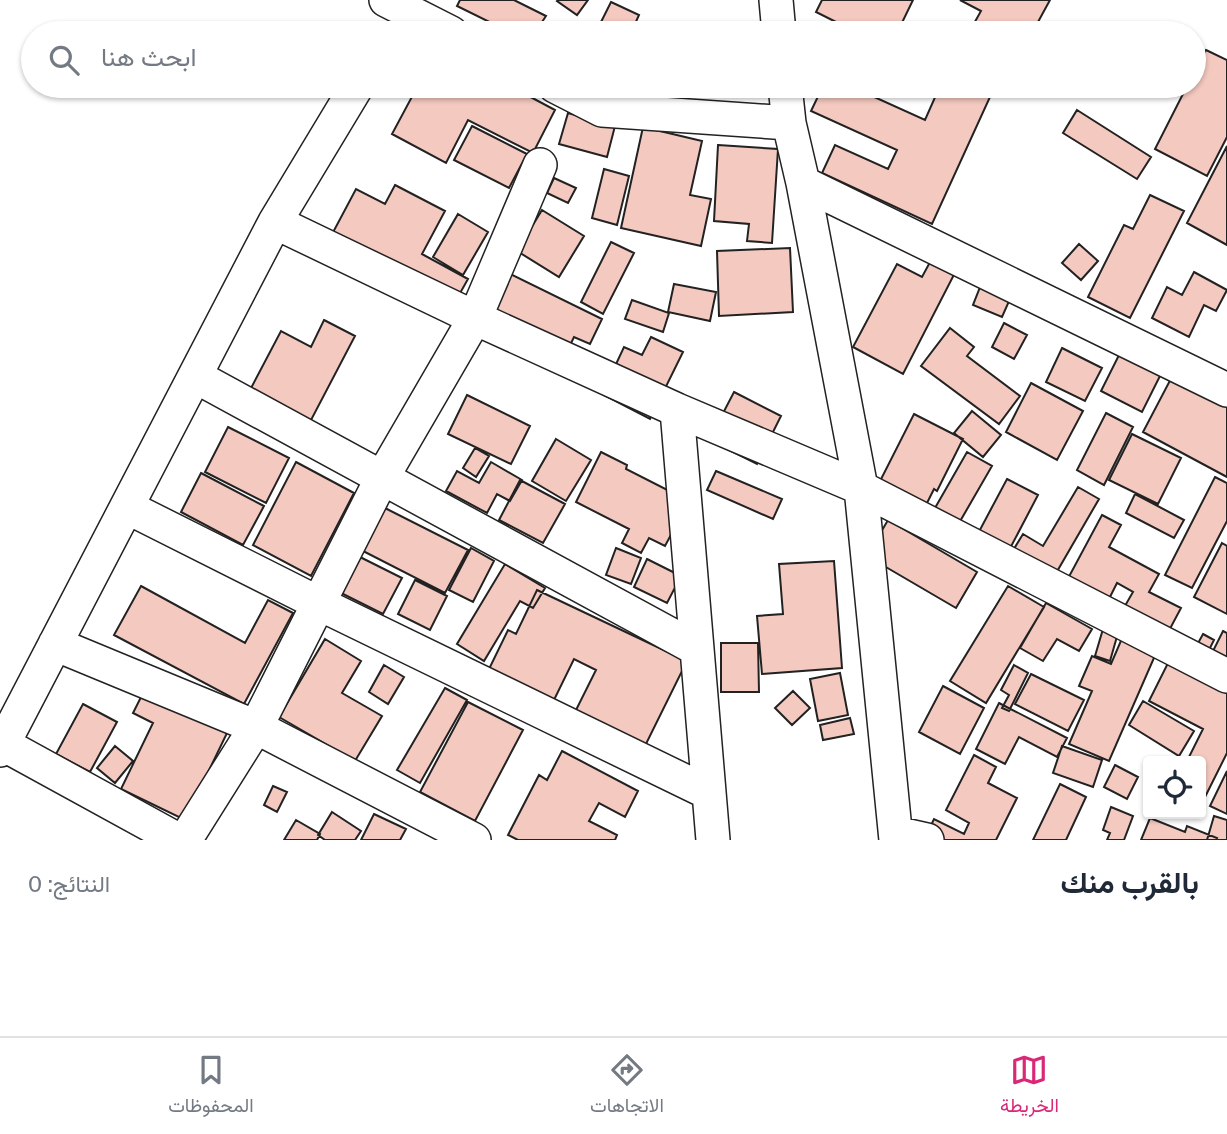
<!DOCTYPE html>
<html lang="ar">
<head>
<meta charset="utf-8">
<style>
	body { margin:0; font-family:"Public Sans",Vazirmatn,sans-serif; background:#f6f6f7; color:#1f2937; direction:rtl }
	.controls { position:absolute; right:21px; bottom:21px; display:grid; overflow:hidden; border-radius:7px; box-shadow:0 2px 5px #0004 }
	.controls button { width:63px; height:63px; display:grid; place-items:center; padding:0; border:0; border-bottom:2px solid #e0e1e3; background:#fff; color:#1f2937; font:35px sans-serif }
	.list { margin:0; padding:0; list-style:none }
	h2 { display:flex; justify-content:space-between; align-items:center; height:91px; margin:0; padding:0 28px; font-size:30px }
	h2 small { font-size:23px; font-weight:400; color:#747a83 }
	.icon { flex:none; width:38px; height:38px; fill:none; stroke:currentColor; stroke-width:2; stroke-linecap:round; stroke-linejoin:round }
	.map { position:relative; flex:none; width:1227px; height:840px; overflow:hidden; direction:ltr }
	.search { position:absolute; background:#fff; box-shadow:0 2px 5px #0004; left:21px; right:21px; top:21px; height:77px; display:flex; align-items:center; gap:18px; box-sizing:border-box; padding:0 24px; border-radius:38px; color:#747a83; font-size:26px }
	.sheet { height:196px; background:#fff }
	nav { display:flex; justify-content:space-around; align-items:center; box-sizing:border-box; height:98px; border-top:2px solid #e0e1e3; background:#fff; font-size:19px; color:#747a83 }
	nav a { display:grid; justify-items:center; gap:4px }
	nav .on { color:#db2777 }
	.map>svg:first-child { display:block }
	.building { fill:#f3c9c0; stroke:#222; stroke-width:2 }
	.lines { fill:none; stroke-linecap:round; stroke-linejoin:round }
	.street-casing { stroke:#222; stroke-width:36 }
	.street { stroke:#fff; stroke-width:33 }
</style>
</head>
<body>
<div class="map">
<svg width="1227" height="840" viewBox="0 0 1227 840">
	<rect width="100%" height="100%" fill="#fff"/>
	<!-- building -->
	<path class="building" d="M 460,0 L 514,0 L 546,16 L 542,22 L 565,33 L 512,33 L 457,6 Z
		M 558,0 L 588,0 L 577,15 L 557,1 Z
		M 822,0 L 913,0 L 897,33 L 858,33 L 816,12 Z
		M 960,0 L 1050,0 L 1032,33 L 985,33 L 972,27 L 981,11 Z
		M 611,2 L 639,15 L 631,33 L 622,33 L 600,24 Z
		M 1206,50 L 1227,60 L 1227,137 L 1207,176 L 1155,149 L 1187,86 L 1194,86 L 1194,73 Z
		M 408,86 L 510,86 L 555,110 L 533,153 L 468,120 L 446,163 L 392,134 L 414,93 L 407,89 Z
		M 823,86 L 877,86 L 872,96 L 925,120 L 940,86 L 995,86 L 932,224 L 822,173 L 835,145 L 888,169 L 897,150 L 811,111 Z
		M 1077,110 L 1151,157 L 1137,179 L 1063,133 Z
		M 568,113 L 615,126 L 607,157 L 559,144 Z
		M 472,126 L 527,154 L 509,188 L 454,160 Z
		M 643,127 L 702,141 L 690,195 L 711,199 L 701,246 L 621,228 Z
		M 718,145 L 778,149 L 772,243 L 747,241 L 749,224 L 714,221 Z
		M 1227,146 L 1227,245 L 1187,223 Z
		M 604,169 L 629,176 L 617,225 L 592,218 Z
		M 554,178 L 576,188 L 568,203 L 547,193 Z
		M 395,185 L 445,211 L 422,254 L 468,279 L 445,320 L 322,253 L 356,189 L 385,204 Z
		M 1150,195 L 1184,211 L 1130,318 L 1088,297 L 1124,225 L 1133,229 Z
		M 542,210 L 584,236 L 559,277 L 517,251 Z
		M 458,214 L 488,232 L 463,275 L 433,257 Z
		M 611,242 L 634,253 L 603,314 L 581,302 Z
		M 1079,244 L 1098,261 L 1081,280 L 1062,263 Z
		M 790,248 L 793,312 L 719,316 L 717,251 Z
		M 936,251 L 960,263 L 903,374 L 853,347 L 897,264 L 922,277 Z
		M 504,271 L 602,319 L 590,344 L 574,337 L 561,364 L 479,324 Z
		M 1194,272 L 1227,290 L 1216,311 L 1204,305 L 1189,337 L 1152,318 L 1167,287 L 1182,295 Z
		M 984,277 L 1014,290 L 1002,317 L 973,305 Z
		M 674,284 L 716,292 L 710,321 L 668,312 Z
		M 632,300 L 669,313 L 663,332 L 625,319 Z
		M 324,320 L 355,336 L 310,422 L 250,390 L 281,331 L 311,347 Z
		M 1004,323 L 1027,335 L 1014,359 L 992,347 Z
		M 950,328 L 974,347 L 967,356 L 1020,396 L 999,424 L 921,366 Z
		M 651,337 L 683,352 L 650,419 L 602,394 L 624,347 L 642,355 Z
		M 1124,345 L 1165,366 L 1142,412 L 1101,391 Z
		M 1062,348 L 1102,368 L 1085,401 L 1046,382 Z
		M 1176,369 L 1227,396 L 1227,477 L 1143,432 Z
		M 1031,383 L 1083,411 L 1057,460 L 1006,432 Z
		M 734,392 L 781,416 L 757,464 L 709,440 Z
		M 467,395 L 530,426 L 511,464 L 448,434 Z
		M 972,411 L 1001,435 L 983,457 L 954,433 Z
		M 1106,413 L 1133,427 L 1104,485 L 1077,470 Z
		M 914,414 L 963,439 L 937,491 L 934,489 L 922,513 L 876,489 Z
		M 228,427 L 289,458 L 266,503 L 205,472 Z
		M 1132,434 L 1181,458 L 1158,504 L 1109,480 Z
		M 556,439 L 591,460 L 566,501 L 532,481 Z
		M 475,448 L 489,456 L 476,477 L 463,468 Z
		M 601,452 L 627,465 L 626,469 L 689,501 L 665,546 L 649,538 L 641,553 L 622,543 L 629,529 L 576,502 Z
		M 967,452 L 992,466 L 955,530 L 931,515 Z
		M 296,462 L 354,493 L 311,576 L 253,545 Z
		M 491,462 L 522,480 L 510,501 L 497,494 L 487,513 L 446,491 L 457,471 L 479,483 Z
		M 716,471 L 782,499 L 773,519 L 707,490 Z
		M 201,473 L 264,506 L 243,545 L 181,512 Z
		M 1215,477 L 1227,483 L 1227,521 L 1192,588 L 1165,575 Z
		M 1007,479 L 1038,495 L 1005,558 L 974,541 Z
		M 520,480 L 565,504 L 543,543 L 499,520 Z
		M 1078,487 L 1099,499 L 1048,587 L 1006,562 L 1023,534 L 1043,546 Z
		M 1135,494 L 1184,520 L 1174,538 L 1126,513 Z
		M 385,508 L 468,550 L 445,593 L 363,551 Z
		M 1102,515 L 1121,525 L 1109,547 L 1159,574 L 1149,592 L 1181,608 L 1163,642 L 1118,618 L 1133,592 L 1117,583 L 1106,605 L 1065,584 Z
		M 888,520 L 977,572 L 956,608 L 867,556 Z
		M 1222,543 L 1227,546 L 1227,614 L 1194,597 Z
		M 471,548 L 494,561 L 473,602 L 449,590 Z
		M 616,548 L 641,558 L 631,584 L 606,575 Z
		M 360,557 L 402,578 L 383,614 L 341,593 Z
		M 647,559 L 681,576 L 667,603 L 634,587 Z
		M 834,561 L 842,668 L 762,674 L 757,616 L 783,614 L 779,564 Z
		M 505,564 L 545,588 L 533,608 L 520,601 L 484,661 L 457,644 Z
		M 415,580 L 447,596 L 430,630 L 398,614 Z
		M 141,586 L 245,643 L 268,600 L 293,613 L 244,704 L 114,635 Z
		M 1008,586 L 1044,607 L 986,703 L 950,681 Z
		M 537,590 L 687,661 L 643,750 L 573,716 L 596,670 L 574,659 L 554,700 L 489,669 L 508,630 L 516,634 Z
		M 1046,603 L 1092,629 L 1079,651 L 1057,639 L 1043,661 L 1020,648 Z
		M 1103,629 L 1118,633 L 1110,661 L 1095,656 Z
		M 1223,631 L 1227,633 L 1227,678 L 1205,667 Z
		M 1203,634 L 1214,640 L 1202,664 L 1190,658 Z
		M 1123,636 L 1157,651 L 1109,761 L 1069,744 L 1092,691 L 1079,686 L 1092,656 L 1111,664 Z
		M 325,639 L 361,661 L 342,693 L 382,716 L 355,761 L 279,717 Z
		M 721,643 L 758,643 L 759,692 L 721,692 Z
		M 1169,661 L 1227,691 L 1227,753 L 1201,805 L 1201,761 L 1187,761 L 1203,729 L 1149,701 Z
		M 384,665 L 404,677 L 388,704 L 369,692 Z
		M 1014,665 L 1028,673 L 1009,711 L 1002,708 L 1009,695 L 1001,690 Z
		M 840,673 L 848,715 L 818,721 L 810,679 Z
		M 1031,674 L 1084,700 L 1068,731 L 1015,704 Z
		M 943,686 L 984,708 L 960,754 L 919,732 Z
		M 445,688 L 467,700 L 420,783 L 397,770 Z
		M 144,691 L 228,731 L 185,820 L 121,789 L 153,723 L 133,713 Z
		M 793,691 L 810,708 L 792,725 L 775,708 Z
		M 1143,701 L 1194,731 L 1179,756 L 1129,725 Z
		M 468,702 L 523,730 L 475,821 L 420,792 Z
		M 999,703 L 1067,738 L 1057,757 L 1019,737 L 1005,764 L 976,749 Z
		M 83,704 L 117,722 L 90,772 L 56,754 Z
		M 850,718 L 854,734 L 823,740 L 820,725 Z
		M 115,746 L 133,761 L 115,783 L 97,768 Z
		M 1062,746 L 1102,760 L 1093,787 L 1053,773 Z
		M 562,751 L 638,791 L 625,817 L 599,803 L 589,821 L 617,835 L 615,840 L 518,840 L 508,835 L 539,775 L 547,780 Z
		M 974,755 L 996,767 L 988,783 L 1017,798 L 996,840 L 924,840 L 934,819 L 964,834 L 969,823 L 946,810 Z
		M 1115,765 L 1138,777 L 1127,799 L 1104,787 Z
		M 1227,771 L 1227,814 L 1210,806 Z
		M 1060,784 L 1086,797 L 1066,840 L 1033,840 Z
		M 273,786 L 287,792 L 277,812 L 264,805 Z
		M 1111,807 L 1133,816 L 1124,840 L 1107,840 L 1110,833 L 1103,830 Z
		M 332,812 L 361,831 L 355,840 L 325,840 L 318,835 Z
		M 374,814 L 406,829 L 400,840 L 361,840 Z
		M 1214,816 L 1227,820 L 1227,840 L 1207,840 Z
		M 1150,818 L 1185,832 L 1187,826 L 1217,838 L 1216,840 L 1141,840 Z
		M 296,820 L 320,834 L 317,840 L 284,840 Z"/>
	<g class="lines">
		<!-- street casing -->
		<g class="street-casing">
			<path id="street" d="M 386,0 L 451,33
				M 776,0 L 779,33
				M 555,86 L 602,110 L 789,123
				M 785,86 L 789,123 L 803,183 L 861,488 L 896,840
				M 803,183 L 1227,390
				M 275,222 L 475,318 L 677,410 L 861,488 L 1227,676
				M 195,376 L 697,649
				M 677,410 L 713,840
				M 127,507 L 320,604 L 709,793
				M 55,644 L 256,727 L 474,840
				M 3,744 L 178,840
				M 0,750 L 275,222 L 357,86
				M 896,833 L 927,840
				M 185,840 L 256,727 L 382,478 L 475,318 L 540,165"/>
		</g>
		<!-- street -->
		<use href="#street" class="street"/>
	</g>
</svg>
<div class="controls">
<button><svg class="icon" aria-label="locate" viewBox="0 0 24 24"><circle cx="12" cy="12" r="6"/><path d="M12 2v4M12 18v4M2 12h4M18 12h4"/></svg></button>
</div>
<div class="search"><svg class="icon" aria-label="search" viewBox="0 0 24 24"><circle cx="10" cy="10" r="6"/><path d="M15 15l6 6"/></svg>ابحث هنا</div>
</div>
<section class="sheet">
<h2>بالقرب منك<small>النتائج: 0</small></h2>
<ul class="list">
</ul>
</section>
<nav>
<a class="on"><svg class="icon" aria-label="map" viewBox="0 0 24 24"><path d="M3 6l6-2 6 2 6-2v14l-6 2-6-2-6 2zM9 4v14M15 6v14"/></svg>الخريطة</a>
<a><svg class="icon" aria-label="directions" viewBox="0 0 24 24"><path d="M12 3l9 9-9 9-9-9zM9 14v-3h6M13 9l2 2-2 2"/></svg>الاتجاهات</a>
<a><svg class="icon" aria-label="saved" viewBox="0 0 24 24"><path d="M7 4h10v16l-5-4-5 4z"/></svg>المحفوظات</a>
</nav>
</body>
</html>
